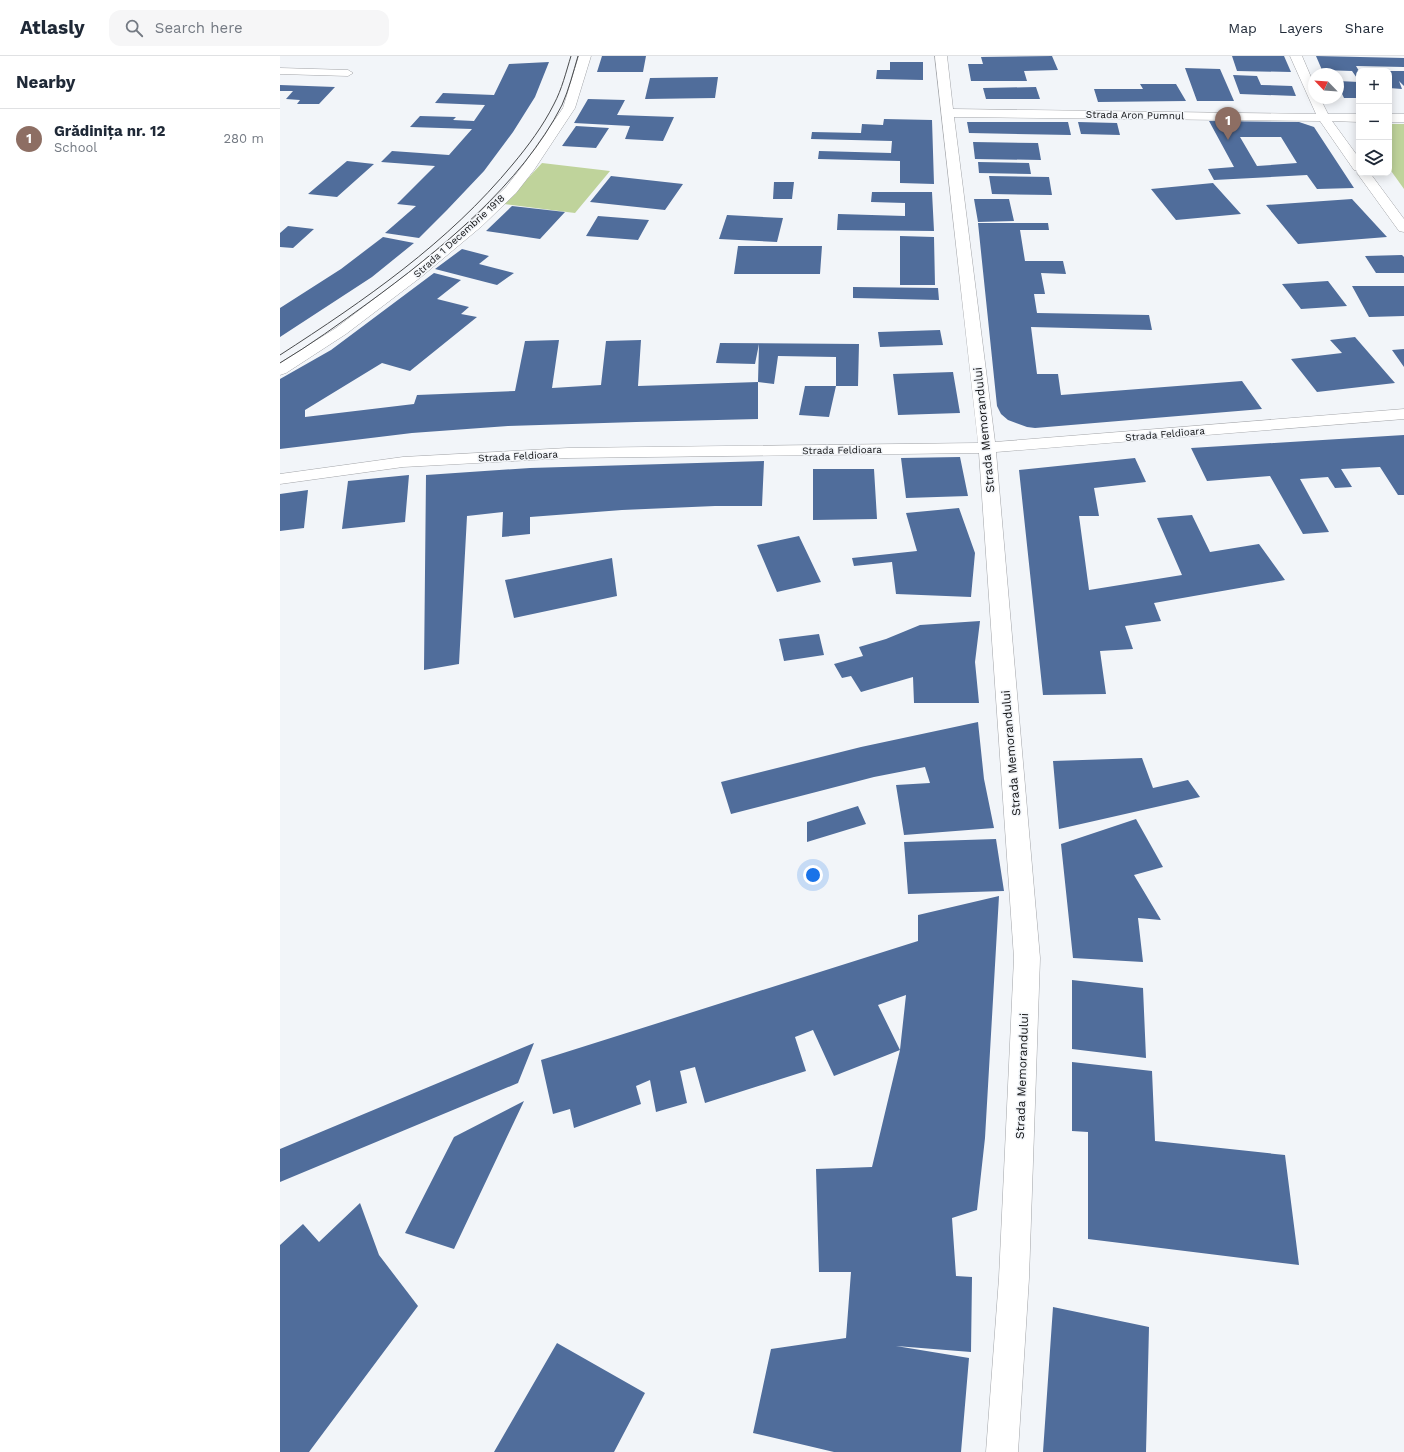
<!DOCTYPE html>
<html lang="en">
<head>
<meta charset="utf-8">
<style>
	body { margin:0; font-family:"Work Sans",sans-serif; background:#f6f6f7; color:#1f2937 }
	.controls { position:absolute; right:12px; top:12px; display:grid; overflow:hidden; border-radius:8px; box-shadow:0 2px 10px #0003 }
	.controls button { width:36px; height:36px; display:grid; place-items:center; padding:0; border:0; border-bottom:1px solid #e0e1e3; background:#fff; color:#1f2937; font:20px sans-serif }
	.compass { position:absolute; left:1028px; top:12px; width:36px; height:36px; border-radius:50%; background:#fff; box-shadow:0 2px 10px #0003; rotate:295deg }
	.you { position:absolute; left:533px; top:819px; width:14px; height:14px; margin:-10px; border:3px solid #fff; border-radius:50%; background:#1a73e8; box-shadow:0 0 0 6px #1a73e833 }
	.badge { display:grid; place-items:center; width:26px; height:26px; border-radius:50%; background:#911876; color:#fff; font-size:13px; font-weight:700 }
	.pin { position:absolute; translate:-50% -33px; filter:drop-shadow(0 1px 2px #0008) }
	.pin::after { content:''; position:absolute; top:21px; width:14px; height:12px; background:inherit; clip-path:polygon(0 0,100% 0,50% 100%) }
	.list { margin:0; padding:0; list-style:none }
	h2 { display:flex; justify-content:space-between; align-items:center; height:52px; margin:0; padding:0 16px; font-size:17px }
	h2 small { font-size:13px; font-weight:400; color:#747a83 }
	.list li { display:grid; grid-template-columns:26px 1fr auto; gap:12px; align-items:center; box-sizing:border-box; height:60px; padding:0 16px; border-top:1px solid #e0e1e3 }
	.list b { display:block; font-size:15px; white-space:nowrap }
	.list p { margin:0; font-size:13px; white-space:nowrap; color:#747a83 }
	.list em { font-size:13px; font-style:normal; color:#747a83 }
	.icon { flex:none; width:22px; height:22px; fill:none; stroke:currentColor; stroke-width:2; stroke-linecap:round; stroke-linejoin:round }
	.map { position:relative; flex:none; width:1124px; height:1396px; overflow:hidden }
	header { display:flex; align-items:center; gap:24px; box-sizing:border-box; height:56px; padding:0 20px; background:#fff; border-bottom:1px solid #e0e1e3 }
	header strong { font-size:19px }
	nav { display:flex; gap:22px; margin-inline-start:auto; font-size:14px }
	.search { width:280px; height:36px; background:#f6f6f7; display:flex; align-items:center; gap:10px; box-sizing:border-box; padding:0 14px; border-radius:12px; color:#747a83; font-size:15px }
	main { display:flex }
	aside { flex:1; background:#fff }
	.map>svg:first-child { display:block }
	.green { fill:#bfd39b }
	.building { fill:#506d9b; fill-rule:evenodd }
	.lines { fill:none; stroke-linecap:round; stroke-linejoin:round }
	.lane-casing { stroke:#a2a4a8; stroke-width:1 }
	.street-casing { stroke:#a2a4a8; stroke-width:1 }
	.lane { fill:#fff; fill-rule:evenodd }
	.street { fill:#fff; fill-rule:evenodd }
	.tram { stroke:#494b4d; stroke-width:1 }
	.labels { text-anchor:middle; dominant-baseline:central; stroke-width:3; stroke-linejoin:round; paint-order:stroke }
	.far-street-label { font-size:10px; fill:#101113; stroke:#f2f5f9 }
	.street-label { font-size:12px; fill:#101113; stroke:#f2f5f9 }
</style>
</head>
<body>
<header>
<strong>Atlasly</strong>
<div class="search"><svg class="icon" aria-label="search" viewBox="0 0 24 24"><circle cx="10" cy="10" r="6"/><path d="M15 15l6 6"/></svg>Search here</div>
<nav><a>Map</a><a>Layers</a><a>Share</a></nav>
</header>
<main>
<aside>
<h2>Nearby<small></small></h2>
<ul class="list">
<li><span class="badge" style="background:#8d6e63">1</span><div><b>Grădinița nr. 12</b><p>School</p></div><em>280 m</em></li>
</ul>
</aside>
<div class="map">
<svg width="1124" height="1396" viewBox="0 0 1124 1396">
	<rect width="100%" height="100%" fill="#f2f5f9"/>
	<!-- green -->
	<path class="green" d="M 1109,68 L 1124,68 L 1124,133 L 1109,112 Z
		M 262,107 L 330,115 L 295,157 L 224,148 Z"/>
	<!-- building -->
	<path class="building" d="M 322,0 L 366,0 L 363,16 L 317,16 Z
		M 772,0 L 778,14 L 744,15 L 747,25 L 691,25 L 688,8 L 703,8 L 701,1 Z
		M 952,0 L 1004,0 L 1011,16 L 957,15 Z
		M 1036,0 L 1124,2 L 1124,11 L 1076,10 L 1079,15 L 1079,25 L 1072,15 L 1042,14 Z
		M 269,6 L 255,41 L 233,76 L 204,115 L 167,154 L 139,182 L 105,177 L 136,150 L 117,148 L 155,110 L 101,106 L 112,95 L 169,99 L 192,73 L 130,71 L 140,60 L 176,61 L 173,64 L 194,65 L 205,49 L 155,47 L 163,37 L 214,39 L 229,8 Z
		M 610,6 L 643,6 L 643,24 L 596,23 L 597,14 L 610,14 Z
		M 905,12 L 940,13 L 954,45 L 917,45 Z
		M 1109,15 L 1124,15 L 1124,30 L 1119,25 L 1122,33 L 1109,32 Z
		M 953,19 L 977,20 L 981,29 L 1012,30 L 1016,40 L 960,38 Z
		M 438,21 L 435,42 L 365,43 L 370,22 Z
		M 1058,25 L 1079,26 L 1079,42 L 1064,42 L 1058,29 Z
		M 860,28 L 896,28 L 906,45 L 818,46 L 814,33 L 863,33 Z
		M 0,29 L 55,31 L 39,48 L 17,48 L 20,44 L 6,43 L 13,35 L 0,35 Z
		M 756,31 L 760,43 L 706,43 L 703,32 Z
		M 308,43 L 345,44 L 337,59 L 394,61 L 383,85 L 345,83 L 350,70 L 294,67 Z
		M 604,63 L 652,64 L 654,128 L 620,127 L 620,105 L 538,103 L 539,95 L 611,97 L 612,85 L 531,83 L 532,76 L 581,77 L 582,68 L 603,69 Z
		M 929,65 L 1019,66 L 1034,71 L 1074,132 L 1037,133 L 1027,119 L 934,124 L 928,113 L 954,111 ZM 960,81 L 1001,81 L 1017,107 L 977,110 Z
		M 687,66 L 788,66 L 791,79 L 689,77 Z
		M 798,66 L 837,67 L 840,79 L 801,78 Z
		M 296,70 L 329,72 L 316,92 L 282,90 Z
		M 693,86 L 758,87 L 761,104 L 695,103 Z
		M 67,105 L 94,108 L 57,141 L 28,138 Z
		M 698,106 L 749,107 L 751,118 L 699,117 Z
		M 331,120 L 403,128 L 385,154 L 310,146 Z
		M 709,120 L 769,121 L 772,139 L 712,138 Z
		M 494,126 L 514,126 L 512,143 L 493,143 Z
		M 933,127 L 961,158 L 896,164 L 871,133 Z
		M 592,136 L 652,136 L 654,175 L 557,174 L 558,158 L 625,160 L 625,147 L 591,146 Z
		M 694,143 L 729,143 L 734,165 L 698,166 Z
		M 1072,143 L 1107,181 L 1018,188 L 986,149 Z
		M 232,150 L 285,156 L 260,183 L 206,175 Z
		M 447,159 L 503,162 L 497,186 L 439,183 Z
		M 318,160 L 369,164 L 358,184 L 306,180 Z
		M 698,167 L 768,167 L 769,174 L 740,174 L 745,205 L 783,205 L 786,218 L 761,217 L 765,238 L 754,238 L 757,257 L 869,259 L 872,274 L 751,271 L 757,318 L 778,318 L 781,339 L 962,325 L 982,353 L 755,372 L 747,371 L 728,364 L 721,358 L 717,350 Z
		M 8,170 L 34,173 L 13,192 L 0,191 L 0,177 Z
		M 620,180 L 654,181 L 655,229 L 620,229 Z
		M 103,181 L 134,187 L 92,221 L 0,281 L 0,252 L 61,213 Z
		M 458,190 L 542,190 L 540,218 L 454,218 Z
		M 182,193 L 209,200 L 199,208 L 234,217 L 217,229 L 155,213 Z
		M 1122,199 L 1124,201 L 1124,217 L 1096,217 L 1085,200 Z
		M 154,217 L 181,224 L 157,243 L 189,251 L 181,258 L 197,261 L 130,315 L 102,307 L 25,354 L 25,361 L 134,348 L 137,339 L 235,335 L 245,285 L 279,284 L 272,332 L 321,329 L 326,285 L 361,284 L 358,330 L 478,326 L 478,363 L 356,366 L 228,370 L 132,377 L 0,393 L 0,323 L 51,294 Z
		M 1048,225 L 1067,250 L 1021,253 L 1002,228 Z
		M 1072,230 L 1124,230 L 1124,260 L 1089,261 Z
		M 573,231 L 658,232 L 659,244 L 573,242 Z
		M 660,274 L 663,289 L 600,291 L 598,276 Z
		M 1075,281 L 1115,327 L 1037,336 L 1011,303 L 1062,297 L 1050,284 Z
		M 440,287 L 579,288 L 578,330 L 556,330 L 556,301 L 498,300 L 494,328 L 478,326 L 479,288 L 475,308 L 436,307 Z
		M 1124,293 L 1124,311 L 1112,294 Z
		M 673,316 L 680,357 L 618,359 L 613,318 Z
		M 525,330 L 556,330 L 549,361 L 519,359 Z
		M 1124,379 L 1124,439 L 1118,439 L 1100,411 L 1061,413 L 1072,431 L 1055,432 L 1048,421 L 1020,423 L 1049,476 L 1023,478 L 990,420 L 927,425 L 911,392 Z
		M 680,401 L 688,440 L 626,442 L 621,402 Z
		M 855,402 L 866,426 L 814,432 L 819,460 L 799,460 L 809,534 L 902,519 L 877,462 L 912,459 L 930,496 L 979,488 L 1005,524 L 874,547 L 881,565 L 845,570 L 853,593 L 820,595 L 826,638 L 763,639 L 739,414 Z
		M 484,405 L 482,450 L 435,450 L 342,454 L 250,461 L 250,478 L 222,481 L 223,456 L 187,460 L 179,608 L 144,614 L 146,419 L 250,412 Z
		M 533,413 L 594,413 L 597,463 L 533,464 Z
		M 129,419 L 125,466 L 62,473 L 68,425 Z
		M 28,434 L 24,472 L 0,475 L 0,438 Z
		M 679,452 L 695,497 L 691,541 L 616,538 L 612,506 L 574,510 L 572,502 L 637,495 L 626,457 Z
		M 519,480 L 541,526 L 497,536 L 477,489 Z
		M 332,502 L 337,540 L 234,562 L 225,524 Z
		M 700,565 L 695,606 L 699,647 L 634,647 L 633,621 L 581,636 L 571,620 L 562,622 L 554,608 L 583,600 L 579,591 L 606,583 L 640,569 Z
		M 539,578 L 544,599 L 504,605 L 499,583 Z
		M 698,666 L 704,723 L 714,772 L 624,779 L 616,729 L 650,727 L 645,711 L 594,721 L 451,758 L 441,726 L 581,691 Z
		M 862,702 L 873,732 L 908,724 L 920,741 L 779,773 L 773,705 Z
		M 578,750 L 586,768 L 527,786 L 527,766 Z
		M 856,763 L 883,811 L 854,819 L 881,864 L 858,862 L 863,906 L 793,902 L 781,788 Z
		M 716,783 L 724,835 L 628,838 L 624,786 Z
		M 719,840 L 705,1082 L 697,1154 L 672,1162 L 676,1220 L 692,1221 L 691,1296 L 616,1290 L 689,1302 L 681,1396 L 554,1396 L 473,1377 L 491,1293 L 566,1282 L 571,1216 L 539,1216 L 536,1113 L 592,1111 L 620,994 L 626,939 L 598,949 L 620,994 L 554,1020 L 533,974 L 515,981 L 526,1015 L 425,1047 L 415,1011 L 400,1015 L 407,1047 L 376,1056 L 370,1024 L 356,1030 L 361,1048 L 294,1072 L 290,1053 L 273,1058 L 261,1004 L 638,885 L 638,859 Z
		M 792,924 L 863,932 L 866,1002 L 792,993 Z
		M 254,987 L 238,1027 L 0,1126 L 0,1093 Z
		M 792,1006 L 872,1015 L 875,1085 L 1005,1099 L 1019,1209 L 808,1183 L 808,1076 L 792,1075 Z
		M 244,1045 L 174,1193 L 125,1177 L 174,1081 Z
		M 80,1147 L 99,1199 L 138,1250 L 29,1396 L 0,1396 L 0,1189 L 23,1168 L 39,1186 Z
		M 773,1251 L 869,1271 L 866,1396 L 763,1396 Z
		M 277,1287 L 365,1337 L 334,1396 L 214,1396 Z"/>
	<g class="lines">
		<!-- lane casing -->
		<g class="lane-casing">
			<path id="lane" d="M 0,12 L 68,14 L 73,17 L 68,20 L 0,18 Z"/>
		</g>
		<!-- street casing -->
		<g class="street-casing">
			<path id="street" d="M 299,0 L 311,0 L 295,52 L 254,114 L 236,137 L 202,170 L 141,221 L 66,278 L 6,317 L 0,319 L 0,307 L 56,272 L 131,215 L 192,164 L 226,131 L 244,108 L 283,52 Z
				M 655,0 L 667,0 L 673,53 L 1036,58 L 1010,0 L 1022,0 L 1034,28 L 1034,42 L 1040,42 L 1048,58 L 1079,58 L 1079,66 L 1052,65 L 1079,102 L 1079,117 L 1090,117 L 1124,163 L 1124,176 L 1119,175 L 1077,117 L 1078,115 L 1074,114 L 1040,65 L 674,61 L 715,386 L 1124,353 L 1124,363 L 716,396 L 760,902 L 749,1222 L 738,1396 L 706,1396 L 719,1222 L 734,902 L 699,397 L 288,402 L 123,411 L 0,428 L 0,418 L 123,401 L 288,392 L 698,387 Z
				M 1109,58 L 1124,58 L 1124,66 L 1109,66 Z"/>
		</g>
		<!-- lane -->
		<use href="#lane" class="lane"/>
		<!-- street -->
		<use href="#street" class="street"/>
		<!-- tram -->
		<path class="tram" d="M 0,299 C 85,244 168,187 233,108 C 248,90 263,70 274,48 C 282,33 286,16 291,0
			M 0,307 C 30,289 59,268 88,247 C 158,196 242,128 282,49 C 289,33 293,17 298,0"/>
	</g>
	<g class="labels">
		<!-- far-street labels -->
		<g class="far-street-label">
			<text transform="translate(855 59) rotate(1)">Strada Aron Pumnul</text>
			<text transform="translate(179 180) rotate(-42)">Strada 1 Decembrie 1918</text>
			<text transform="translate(885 378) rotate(-5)">Strada Feldioara</text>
			<text transform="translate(562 394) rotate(-1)">Strada Feldioara</text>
			<text transform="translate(238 400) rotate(-3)">Strada Feldioara</text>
		</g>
		<!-- street labels -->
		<g class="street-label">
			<text transform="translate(704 374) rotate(-96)">Strada Memorandului</text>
			<text transform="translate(731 697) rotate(-95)">Strada Memorandului</text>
			<text transform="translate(742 1020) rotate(-88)">Strada Memorandului</text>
		</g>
	</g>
</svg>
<div class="controls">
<button>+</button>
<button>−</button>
<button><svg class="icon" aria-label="layers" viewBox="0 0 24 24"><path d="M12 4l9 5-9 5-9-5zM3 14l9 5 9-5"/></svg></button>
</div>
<svg class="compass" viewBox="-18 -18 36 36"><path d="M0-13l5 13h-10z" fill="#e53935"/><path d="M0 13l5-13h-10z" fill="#747a83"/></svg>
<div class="you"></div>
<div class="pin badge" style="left:948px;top:84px;background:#8d6e63">1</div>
</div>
</main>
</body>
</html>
